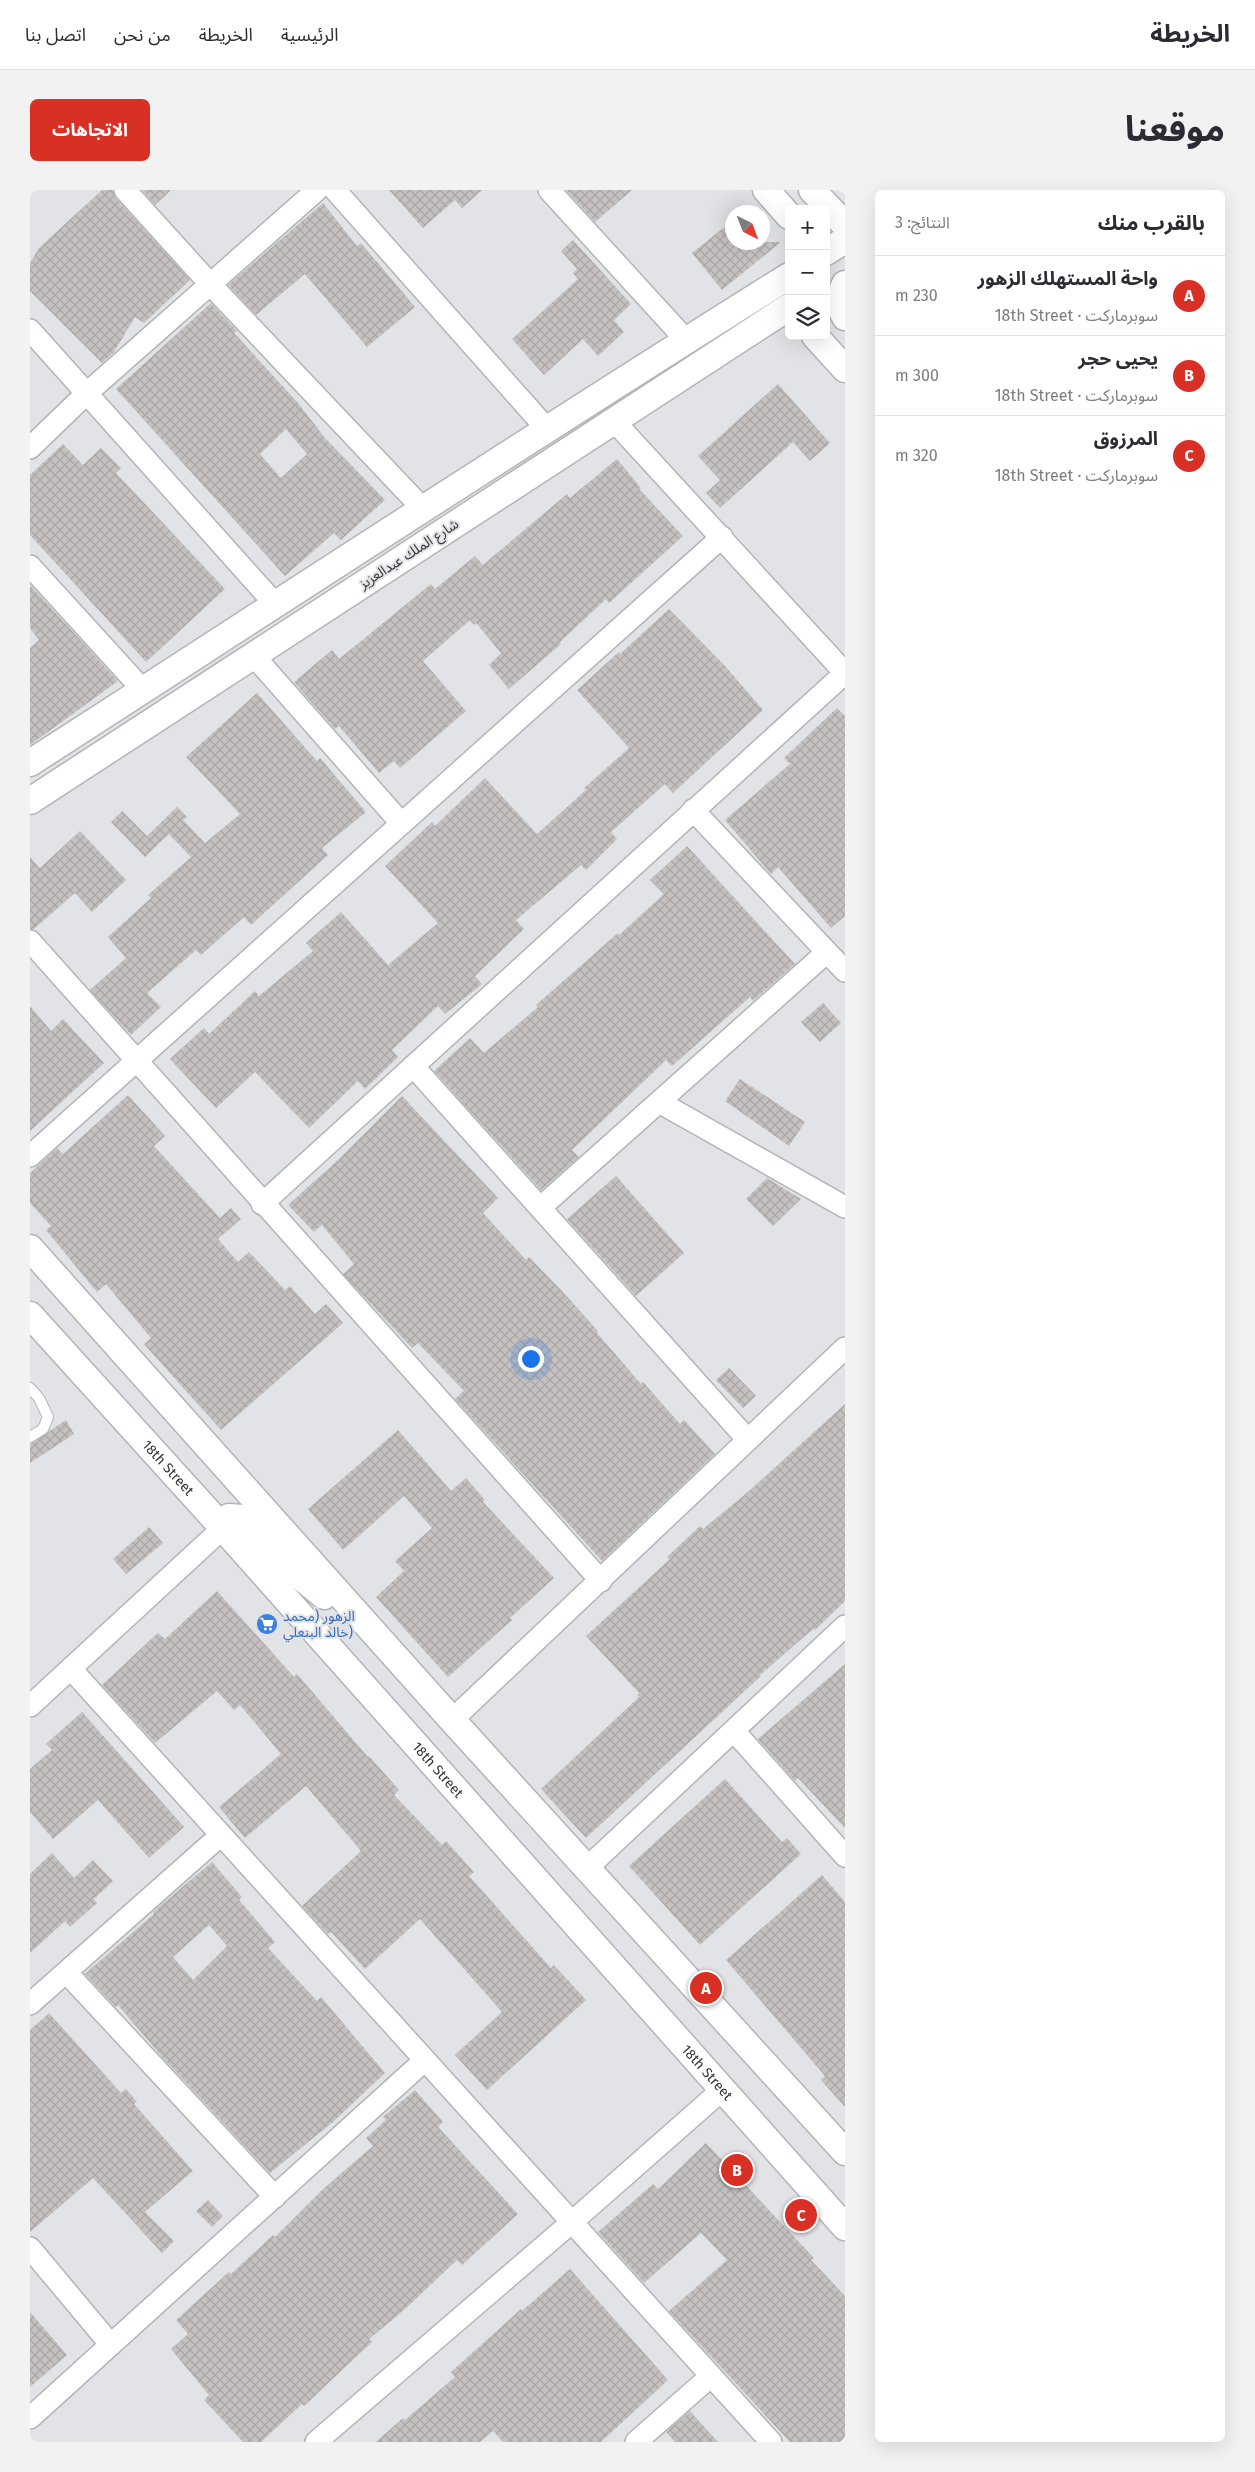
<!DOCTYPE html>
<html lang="ar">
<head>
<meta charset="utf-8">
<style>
	body { margin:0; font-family:"Fira Sans","Noto Sans Arabic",sans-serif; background:#f2f2f3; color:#2b2b33; direction:rtl }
	.controls { position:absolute; right:15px; top:15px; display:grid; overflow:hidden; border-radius:8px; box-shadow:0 5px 20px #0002 }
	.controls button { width:45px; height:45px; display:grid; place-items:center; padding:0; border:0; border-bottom:1px solid #e1e1e2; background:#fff; color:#2b2b33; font:25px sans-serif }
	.compass { position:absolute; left:695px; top:15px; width:45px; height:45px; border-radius:50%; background:#fff; box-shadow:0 5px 20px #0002; rotate:138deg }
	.you { position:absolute; left:500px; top:1168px; width:18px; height:18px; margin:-12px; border:4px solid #fff; border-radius:50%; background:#1a73e8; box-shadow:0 0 0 8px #1a73e833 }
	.badge { display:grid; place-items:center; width:32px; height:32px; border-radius:50%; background:#d93025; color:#fff; font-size:16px; font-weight:700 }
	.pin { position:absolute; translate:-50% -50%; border:2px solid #fff; box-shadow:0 1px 5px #0006 }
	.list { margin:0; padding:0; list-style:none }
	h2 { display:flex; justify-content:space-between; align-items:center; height:65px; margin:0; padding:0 20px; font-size:21px }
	h2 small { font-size:16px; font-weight:400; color:#7c7c81 }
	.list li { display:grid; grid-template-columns:32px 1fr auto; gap:15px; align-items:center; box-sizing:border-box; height:80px; padding:0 20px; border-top:1px solid #e1e1e2 }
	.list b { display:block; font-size:19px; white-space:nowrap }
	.list p { margin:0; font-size:16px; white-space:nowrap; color:#7c7c81 }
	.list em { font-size:16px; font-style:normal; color:#7c7c81 }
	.icon { flex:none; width:28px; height:28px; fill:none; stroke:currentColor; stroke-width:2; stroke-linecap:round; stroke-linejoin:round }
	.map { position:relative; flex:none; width:815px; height:2252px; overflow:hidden; direction:ltr; border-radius:8px }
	header { display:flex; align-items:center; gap:30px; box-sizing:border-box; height:70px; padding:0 25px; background:#fff; border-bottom:1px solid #e1e1e2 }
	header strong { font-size:24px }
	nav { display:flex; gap:28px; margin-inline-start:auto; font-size:18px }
	.intro { display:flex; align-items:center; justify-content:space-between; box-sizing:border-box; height:120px; padding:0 30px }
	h1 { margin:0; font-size:35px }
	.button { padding:12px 22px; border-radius:8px; background:#d93025; color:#fff; font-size:18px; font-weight:700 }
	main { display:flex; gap:30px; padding:0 30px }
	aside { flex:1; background:#fff; border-radius:8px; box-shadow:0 5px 20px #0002 }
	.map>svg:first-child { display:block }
	.building { fill:url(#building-cross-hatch); fill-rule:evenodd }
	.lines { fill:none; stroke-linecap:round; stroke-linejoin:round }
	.service-casing { stroke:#b2b4b7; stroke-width:12 }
	.minor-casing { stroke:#b2b4b7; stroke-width:24 }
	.tertiary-casing { stroke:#b2b4b7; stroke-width:29 }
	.service { stroke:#fff; stroke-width:10 }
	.minor { stroke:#fff; stroke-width:21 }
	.tertiary { stroke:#fff; stroke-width:26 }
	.labels { text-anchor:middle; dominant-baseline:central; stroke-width:4; stroke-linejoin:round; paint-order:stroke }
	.street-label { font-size:14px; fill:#343536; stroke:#e1e3e6 }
	.shop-label { font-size:14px; fill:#366cbe; stroke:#e1e3e6; text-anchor:start }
</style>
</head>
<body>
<header>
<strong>الخريطة</strong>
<nav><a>الرئيسية</a><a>الخريطة</a><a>من نحن</a><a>اتصل بنا</a></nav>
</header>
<div class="intro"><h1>موقعنا</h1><a class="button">الاتجاهات</a></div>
<main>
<aside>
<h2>بالقرب منك<small>النتائج: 3</small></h2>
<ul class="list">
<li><span class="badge">A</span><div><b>واحة المستهلك الزهور</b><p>سوبرماركت · 18th Street</p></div><em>230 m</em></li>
<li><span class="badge">B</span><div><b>يحيى حجر</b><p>سوبرماركت · 18th Street</p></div><em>300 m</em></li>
<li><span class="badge">C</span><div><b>المرزوق</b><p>سوبرماركت · 18th Street</p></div><em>320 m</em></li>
</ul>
</aside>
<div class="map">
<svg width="815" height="2252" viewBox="0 0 815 2252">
	<defs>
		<pattern id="building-cross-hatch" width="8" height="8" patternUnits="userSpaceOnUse" patternTransform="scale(1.25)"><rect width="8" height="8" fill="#c5c1c1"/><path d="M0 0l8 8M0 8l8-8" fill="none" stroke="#aaa6a6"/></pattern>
	</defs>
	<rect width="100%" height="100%" fill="#e1e3e6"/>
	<!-- building -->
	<path class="building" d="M 72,0 L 83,0 L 86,8 L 160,90 L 114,133 L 105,127 L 84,162 L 72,173 L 0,101 L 0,73 L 9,58 Z
		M 112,0 L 141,0 L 125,15 Z
		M 359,0 L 452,0 L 432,18 L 425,10 L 393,38 Z
		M 536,0 L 602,0 L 565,32 Z
		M 293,13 L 327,56 L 331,53 L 385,117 L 337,157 L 275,84 L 226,125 L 198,95 Z
		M 702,31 L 702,52 L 751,52 L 692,100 L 662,63 Z
		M 543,50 L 601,114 L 584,130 L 594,142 L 568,166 L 553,149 L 514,185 L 482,149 L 548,89 L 543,83 L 547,79 L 531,61 Z
		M 181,113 L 207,141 L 204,143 L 268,213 L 295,248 L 355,310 L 311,350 L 304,343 L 255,386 L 86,199 ZM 256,239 L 277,264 L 251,288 L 230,264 Z
		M 748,194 L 800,253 L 780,271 L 763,252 L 690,318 L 676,303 L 690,290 L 668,266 Z
		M 33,254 L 53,275 L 71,258 L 91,278 L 86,283 L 195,399 L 116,472 L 0,345 L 0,285 Z
		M 587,269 L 611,298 L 609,299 L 653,346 L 579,413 L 576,409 L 530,452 L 531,454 L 479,499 L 459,475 L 471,463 L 446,433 L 444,435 L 440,430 L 393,471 L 436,521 L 370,578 L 364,571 L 349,583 L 309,536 L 305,539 L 264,492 L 302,460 L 309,469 L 401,394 L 405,399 L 445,366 L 453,375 L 537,304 L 540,308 Z
		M 0,395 L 88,491 L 0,555 L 0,458 L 9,450 L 0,438 Z
		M 639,419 L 696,477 L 733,520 L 643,603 L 635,594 L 581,642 L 587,649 L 556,680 L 551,675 L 486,730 L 494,739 L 445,786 L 452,794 L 415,824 L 408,816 L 362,860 L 368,867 L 335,899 L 328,891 L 279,938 L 225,882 L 186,918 L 140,869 L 174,838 L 179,844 L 225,801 L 229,806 L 283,761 L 276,753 L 311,722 L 358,775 L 408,733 L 355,676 L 402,632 L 405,636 L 455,588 L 507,644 L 556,600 L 554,598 L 599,558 L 547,500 L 589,462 L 590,464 Z
		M 227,503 L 287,571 L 290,568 L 336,622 L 292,658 L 298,665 L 221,735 L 214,727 L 171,765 L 166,760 L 117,803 L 131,817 L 101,845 L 60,800 L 96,768 L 78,747 L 121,708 L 118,705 L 161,667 L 139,644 L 115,667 L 81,632 L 92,621 L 117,646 L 147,617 L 157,627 L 153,630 L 175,653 L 210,624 L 156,567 Z
		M 807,518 L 815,526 L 815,726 L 801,738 L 748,677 L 741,684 L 695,630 L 760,574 L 754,568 Z
		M 50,641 L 96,690 L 62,722 L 45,703 L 4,739 L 0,739 L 0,667 L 10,678 Z
		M 657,656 L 765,774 L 723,811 L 720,807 L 642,876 L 636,870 L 542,960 L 549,967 L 511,1000 L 404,881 L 440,848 L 454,863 L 508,817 L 506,815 L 588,743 L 589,745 L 634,704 L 620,690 Z
		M 793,813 L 811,833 L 790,852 L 771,832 Z
		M 0,816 L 21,841 L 33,829 L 74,873 L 0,941 Z
		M 710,889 L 775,932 L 759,956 L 695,911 Z
		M 98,905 L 135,946 L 124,956 L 190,1028 L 201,1018 L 211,1029 L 188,1049 L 208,1072 L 219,1062 L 255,1100 L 260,1096 L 285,1124 L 296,1114 L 313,1133 L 191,1240 L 114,1154 L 121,1148 L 76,1094 L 67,1102 L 16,1040 L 21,1036 L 0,1013 L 0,983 L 27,958 L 33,964 Z
		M 372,906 L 468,1008 L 453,1023 L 496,1070 L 499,1067 L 531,1100 L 568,1141 L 567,1143 L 611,1194 L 613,1192 L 650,1234 L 654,1230 L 685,1264 L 572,1371 L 425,1209 L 434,1201 L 388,1153 L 382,1158 L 313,1084 L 324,1074 L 292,1035 L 284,1042 L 258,1015 L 308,970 Z
		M 586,986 L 654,1063 L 606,1106 L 537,1029 Z
		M 737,988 L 771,1009 L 743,1036 L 716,1009 Z
		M 699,1178 L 726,1206 L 713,1218 L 686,1190 Z
		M 815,1214 L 815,1411 L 785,1440 L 783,1439 L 730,1485 L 731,1486 L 556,1648 L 511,1599 L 609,1507 L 607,1505 L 609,1503 L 556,1446 L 640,1369 L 637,1367 L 670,1336 L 673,1339 L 718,1302 Z
		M 36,1230 L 44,1244 L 0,1273 L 0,1254 Z
		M 368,1240 L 421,1301 L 436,1288 L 455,1310 L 453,1312 L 524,1388 L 480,1428 L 482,1430 L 418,1487 L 346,1407 L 374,1381 L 365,1371 L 402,1338 L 374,1306 L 313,1360 L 278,1319 Z
		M 119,1337 L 133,1353 L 96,1384 L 83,1369 Z
		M 187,1401 L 264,1487 L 267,1484 L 338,1567 L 339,1566 L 369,1600 L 364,1605 L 412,1655 L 416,1651 L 444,1682 L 439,1686 L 521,1778 L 524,1775 L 556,1810 L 457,1900 L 425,1865 L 472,1822 L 390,1729 L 335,1779 L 301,1742 L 298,1744 L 272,1716 L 331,1661 L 276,1596 L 215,1648 L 189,1617 L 251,1564 L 210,1515 L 204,1520 L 187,1501 L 125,1553 L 72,1495 L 128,1443 L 135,1449 Z
		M 815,1474 L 815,1638 L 768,1588 L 765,1591 L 728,1549 Z
		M 52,1522 L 154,1637 L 119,1668 L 68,1610 L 23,1649 L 0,1622 L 0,1579 L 22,1560 L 16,1554 Z
		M 695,1589 L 752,1652 L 757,1648 L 771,1664 L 670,1755 L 599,1676 Z
		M 22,1663 L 44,1688 L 63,1670 L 83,1691 L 64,1709 L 67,1713 L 40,1737 L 35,1731 L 0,1763 L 0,1684 Z
		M 182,1672 L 212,1707 L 209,1710 L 245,1752 L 238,1758 L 287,1811 L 291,1807 L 355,1883 L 303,1932 L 240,1983 L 133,1868 L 88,1815 L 86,1817 L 55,1784 L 124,1724 L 123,1722 ZM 179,1735 L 197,1756 L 163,1790 L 143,1767 Z
		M 792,1685 L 815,1712 L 815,1917 L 791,1890 L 795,1886 L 696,1770 Z
		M 19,1823 L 91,1903 L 96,1899 L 107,1912 L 104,1914 L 163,1981 L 115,2022 L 144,2051 L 132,2063 L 63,1988 L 0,2042 L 0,1840 Z
		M 385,1900 L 413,1932 L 408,1937 L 488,2024 L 432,2075 L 427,2070 L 374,2120 L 339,2149 L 342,2152 L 274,2216 L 272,2214 L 231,2252 L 213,2252 L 174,2210 L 179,2205 L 141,2159 L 158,2144 L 146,2130 L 199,2082 L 201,2084 L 243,2045 L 245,2047 L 293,1999 L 343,1956 L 336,1948 L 356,1930 L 353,1927 Z
		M 676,1953 L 784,2068 L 781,2070 L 815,2106 L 815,2252 L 760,2252 L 639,2121 L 697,2070 L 671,2043 L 614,2093 L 568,2042 L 623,1994 L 628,1999 Z
		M 178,2010 L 193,2026 L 182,2037 L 166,2021 Z
		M 540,2079 L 638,2190 L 571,2252 L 473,2252 L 463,2241 L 450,2252 L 346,2252 L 373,2228 L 375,2230 L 425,2187 L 421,2182 L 491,2119 L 492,2121 Z
		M 0,2122 L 37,2165 L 0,2197 Z
		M 660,2221 L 688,2252 L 645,2252 L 636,2242 Z"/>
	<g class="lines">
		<!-- service casing -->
		<g class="service-casing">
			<path id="service" d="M 0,1198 L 9,1208 L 18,1227 L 13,1239 L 0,1247"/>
		</g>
		<!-- minor casing -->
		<g class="minor-casing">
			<path id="minor" d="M 95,0 L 181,95 L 394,320
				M 305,0 L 516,238
				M 519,0 L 656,150
				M 0,140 L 246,415
				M 584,231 L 815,483
				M 0,258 L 57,203 L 287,0
				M 0,376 L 113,500
				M 223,465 L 371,633
				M 663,620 L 815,781
				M 0,751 L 571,1391
				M 383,876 L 718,1250
				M 629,912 L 815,1017
				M 0,966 L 692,347
				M 232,1014 L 815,483
				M 510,1018 L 797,762
				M 41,1479 L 741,2252
				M 0,1516 L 193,1338
				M 422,1530 L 815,1158
				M 704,1541 L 815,1666
				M 557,1678 L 815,1436
				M 36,1782 L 245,2007
				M 0,1814 L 191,1645
				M 0,2058 L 81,2155
				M 0,2228 L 395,1870
				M 286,2252 L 542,2032 L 692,1900
				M 606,2252 L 681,2186"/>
		</g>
		<!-- tertiary casing -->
		<g class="tertiary-casing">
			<g id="tertiary">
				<path d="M 736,0 L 759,26"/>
				<path d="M 782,0 L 815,35"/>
				<path d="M 796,62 L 815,50"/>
				<path d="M 815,94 C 809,105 809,116 815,127"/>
				<path d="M 785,146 L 815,179"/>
				<path d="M 0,573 C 253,410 504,245 759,86"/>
				<path d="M 0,611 L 759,117"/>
				<path d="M 0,1058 L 422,1530 L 815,1962"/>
				<path id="s1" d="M 0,1125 L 193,1338 L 815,2037"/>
				<path d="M 193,1338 L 199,1327 L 212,1328 L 231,1345 L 266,1383 L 294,1406"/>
			</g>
		</g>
		<!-- service -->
		<use href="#service" class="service"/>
		<!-- minor -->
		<use href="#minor" class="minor"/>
		<!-- tertiary -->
		<use href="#tertiary" class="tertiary"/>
	</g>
	<!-- icons -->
	<defs>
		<g id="supermarket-disc" transform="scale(1.125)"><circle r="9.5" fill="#3f7fe0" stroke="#e1e3e6"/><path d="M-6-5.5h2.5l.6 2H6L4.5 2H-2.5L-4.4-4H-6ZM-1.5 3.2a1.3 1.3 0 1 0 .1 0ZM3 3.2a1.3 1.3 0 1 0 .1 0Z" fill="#fff"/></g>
	</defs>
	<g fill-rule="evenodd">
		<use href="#supermarket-disc" x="237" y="1434"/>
	</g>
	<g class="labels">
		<!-- street labels -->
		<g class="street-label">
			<text transform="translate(379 364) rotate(-33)">شارع الملك عبدالعزيز</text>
			<text stroke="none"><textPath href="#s1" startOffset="206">18th Street</textPath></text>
			<text stroke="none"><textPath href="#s1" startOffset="611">18th Street</textPath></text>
			<text stroke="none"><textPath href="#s1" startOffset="1016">18th Street</textPath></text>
		</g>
		<!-- shop labels -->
		<g class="shop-label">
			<text x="253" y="1426">الزهور (محمد<tspan x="253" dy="16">خالد البنعلي)</tspan></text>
		</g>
	</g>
</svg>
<div class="controls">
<button>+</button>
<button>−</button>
<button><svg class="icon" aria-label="layers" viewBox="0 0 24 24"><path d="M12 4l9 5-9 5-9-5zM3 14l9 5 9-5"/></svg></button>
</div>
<svg class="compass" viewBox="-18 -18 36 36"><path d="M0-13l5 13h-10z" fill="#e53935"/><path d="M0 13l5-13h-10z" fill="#7c7c81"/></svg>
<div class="you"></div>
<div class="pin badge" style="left:676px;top:1798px">A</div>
<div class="pin badge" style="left:707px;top:1980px">B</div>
<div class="pin badge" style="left:771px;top:2025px">C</div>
</div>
</main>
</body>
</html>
